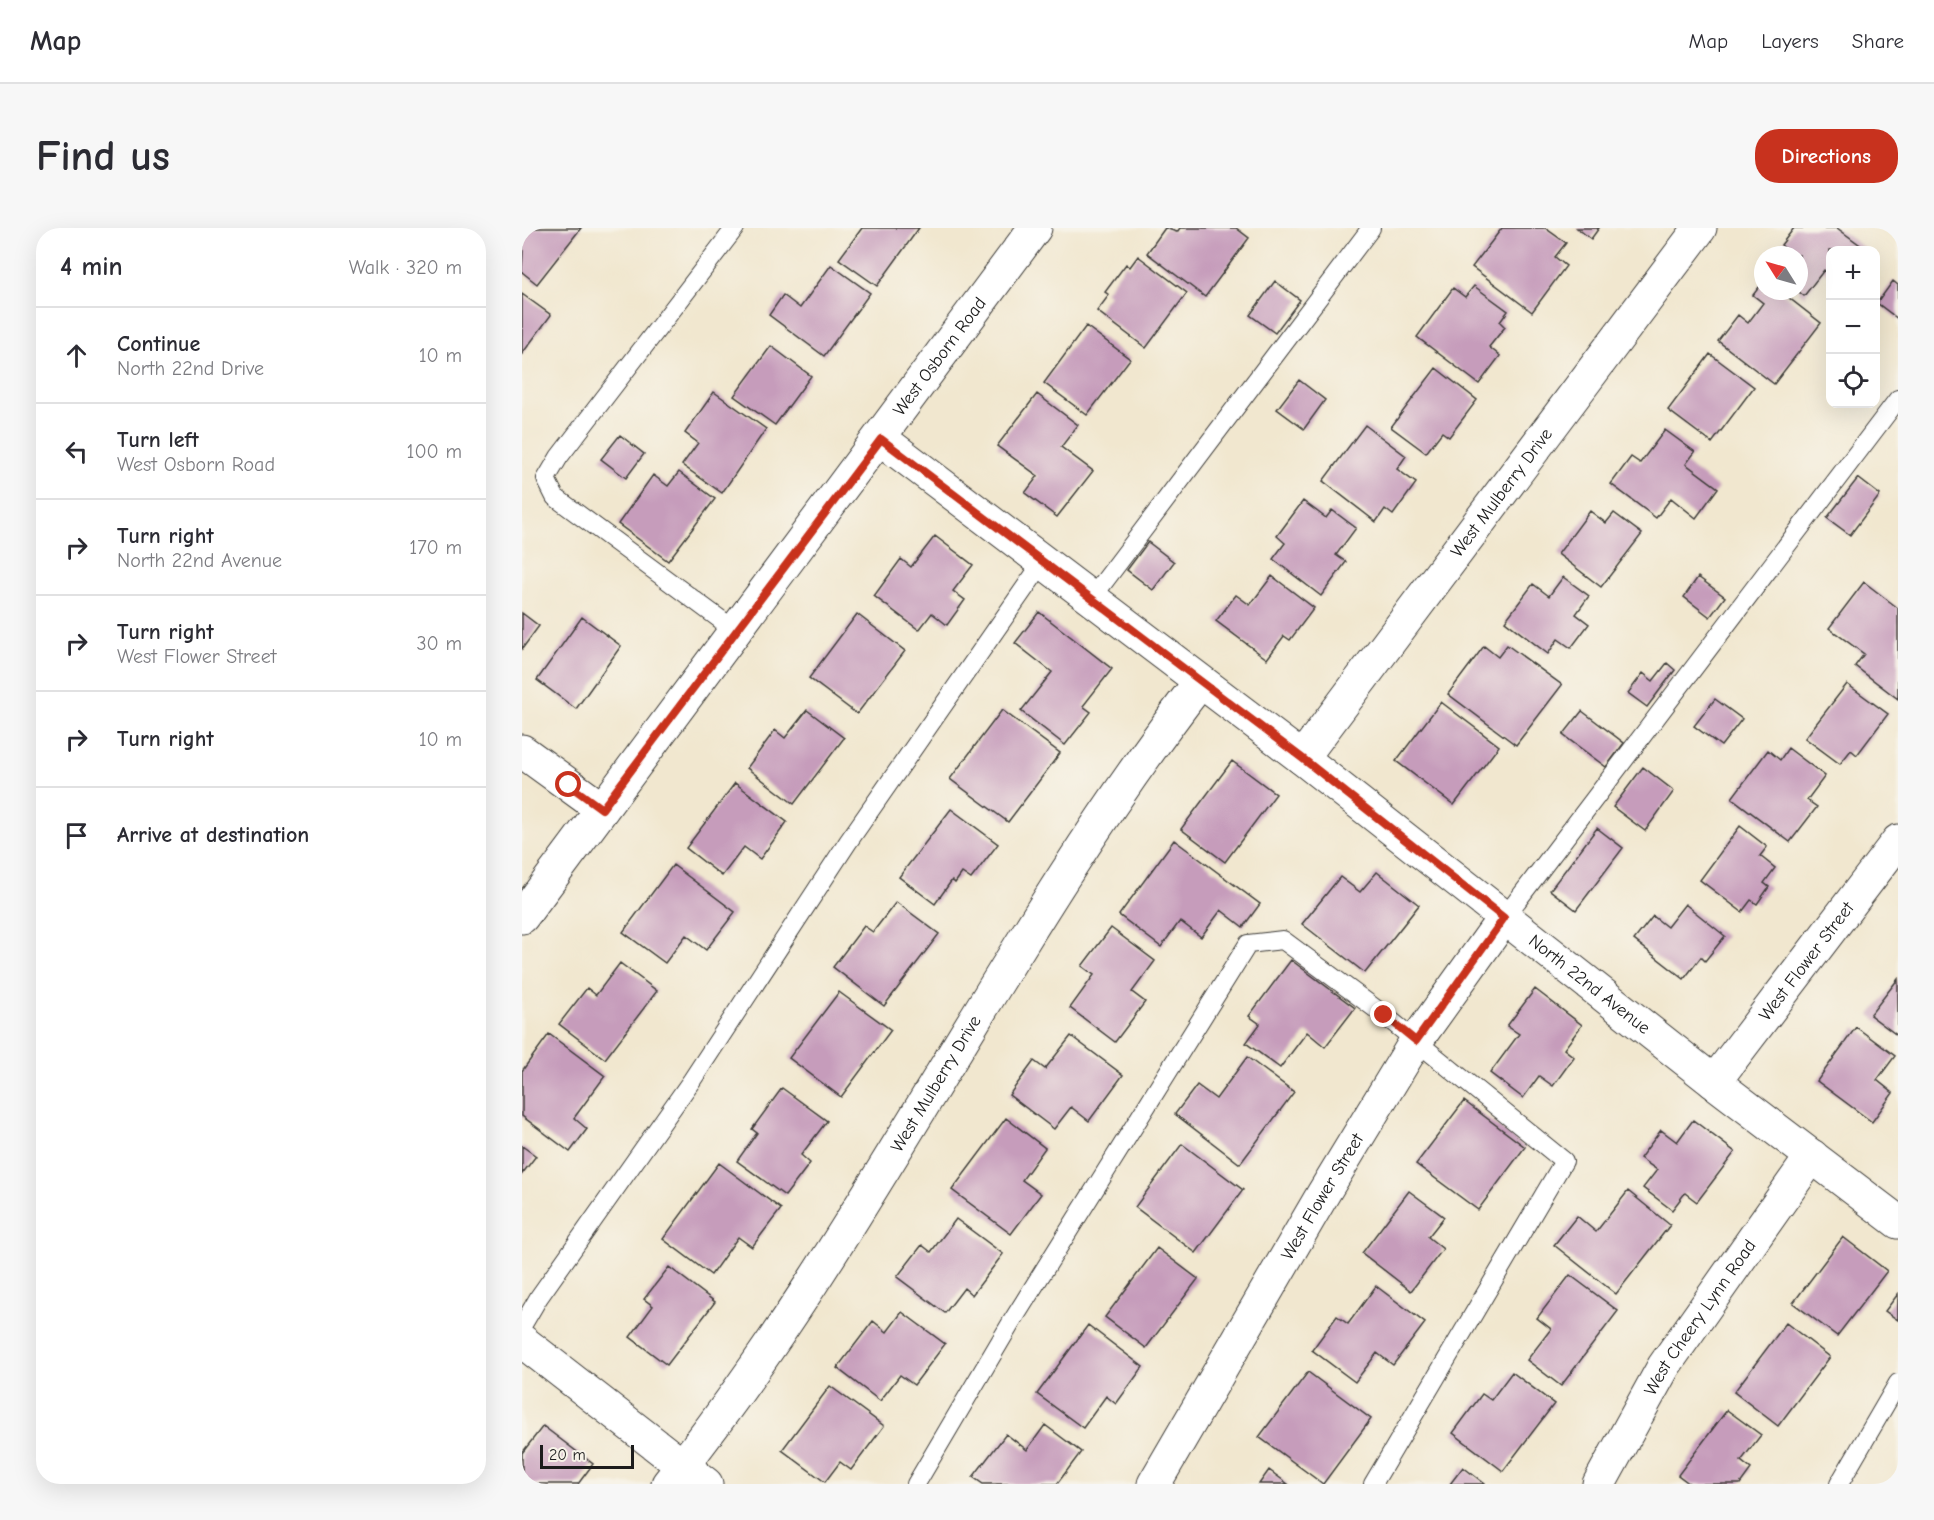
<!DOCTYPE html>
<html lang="en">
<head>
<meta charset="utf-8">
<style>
	body { margin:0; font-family:"Comic Neue",sans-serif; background:#f7f7f7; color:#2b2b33 }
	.controls { position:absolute; right:18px; top:18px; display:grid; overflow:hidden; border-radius:12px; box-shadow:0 6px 24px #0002 }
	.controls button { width:54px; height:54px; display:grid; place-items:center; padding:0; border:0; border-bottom:2px solid #e1e1e2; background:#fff; color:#2b2b33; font:30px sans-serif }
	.compass { position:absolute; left:1232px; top:18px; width:54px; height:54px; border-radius:50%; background:#fff; box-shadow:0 6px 24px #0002; rotate:307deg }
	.scale { position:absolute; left:18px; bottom:15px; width:94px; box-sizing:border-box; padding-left:6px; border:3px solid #1c1c1c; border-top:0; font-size:16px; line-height:21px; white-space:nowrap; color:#1c1c1c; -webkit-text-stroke:4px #f7f3e8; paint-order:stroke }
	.stop { position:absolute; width:18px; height:18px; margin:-14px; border:4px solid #c8321e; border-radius:50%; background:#fff }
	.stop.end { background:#c8321e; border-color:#fff; box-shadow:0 2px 6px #0008 }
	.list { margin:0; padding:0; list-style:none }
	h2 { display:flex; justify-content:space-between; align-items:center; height:78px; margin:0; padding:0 24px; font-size:26px }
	h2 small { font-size:20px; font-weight:400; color:#7c7c81 }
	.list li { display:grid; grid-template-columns:39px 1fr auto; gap:18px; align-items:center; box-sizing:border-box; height:96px; padding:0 24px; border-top:2px solid #e1e1e2 }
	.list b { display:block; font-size:22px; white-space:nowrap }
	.list p { margin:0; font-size:20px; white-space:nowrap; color:#7c7c81 }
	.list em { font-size:20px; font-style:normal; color:#7c7c81 }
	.icon { flex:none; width:33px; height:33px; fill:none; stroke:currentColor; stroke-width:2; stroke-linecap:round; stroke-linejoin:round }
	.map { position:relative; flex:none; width:1376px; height:1256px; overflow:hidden; border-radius:24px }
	header { display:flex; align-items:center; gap:36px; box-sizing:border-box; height:84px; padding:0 30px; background:#fff; border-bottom:2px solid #e1e1e2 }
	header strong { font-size:28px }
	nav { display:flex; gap:33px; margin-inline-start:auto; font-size:21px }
	.intro { display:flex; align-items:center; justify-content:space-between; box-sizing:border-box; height:144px; padding:0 36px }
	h1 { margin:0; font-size:42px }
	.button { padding:15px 27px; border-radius:24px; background:#c8321e; color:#fff; font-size:21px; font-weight:700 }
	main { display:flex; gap:36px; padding:0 36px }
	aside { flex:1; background:#fff; border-radius:24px; box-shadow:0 6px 24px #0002 }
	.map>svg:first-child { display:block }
	.building { fill:#c69cbb }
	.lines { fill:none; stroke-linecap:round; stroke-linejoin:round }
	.lane-casing { stroke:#3c3a37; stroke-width:20 }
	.street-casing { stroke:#3c3a37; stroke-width:35 }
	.secondary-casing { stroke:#3c3a37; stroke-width:35 }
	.lane { stroke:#fff; stroke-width:18 }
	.street { stroke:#fff; stroke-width:33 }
	.secondary { stroke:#fff; stroke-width:33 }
	.route { stroke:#c8321e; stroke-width:8 }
	.labels { text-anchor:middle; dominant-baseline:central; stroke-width:6; stroke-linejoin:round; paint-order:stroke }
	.street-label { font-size:18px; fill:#1c1c1c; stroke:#f7f3e8 }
</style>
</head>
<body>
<header>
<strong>Map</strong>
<nav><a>Map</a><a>Layers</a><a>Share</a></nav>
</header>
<div class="intro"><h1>Find us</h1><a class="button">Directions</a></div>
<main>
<aside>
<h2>4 min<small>Walk · 320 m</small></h2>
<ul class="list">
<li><svg class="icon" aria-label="ahead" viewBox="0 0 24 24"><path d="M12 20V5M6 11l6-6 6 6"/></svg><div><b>Continue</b><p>North 22nd Drive</p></div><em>10 m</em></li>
<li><svg class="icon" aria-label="left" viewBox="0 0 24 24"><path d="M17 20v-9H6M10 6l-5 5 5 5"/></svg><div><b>Turn left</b><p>West Osborn Road</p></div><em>100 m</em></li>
<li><svg class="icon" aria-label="right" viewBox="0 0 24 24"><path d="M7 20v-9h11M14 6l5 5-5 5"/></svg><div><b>Turn right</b><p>North 22nd Avenue</p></div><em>170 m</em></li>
<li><svg class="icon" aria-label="right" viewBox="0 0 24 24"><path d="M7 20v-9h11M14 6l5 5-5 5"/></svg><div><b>Turn right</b><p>West Flower Street</p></div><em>30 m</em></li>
<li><svg class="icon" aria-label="right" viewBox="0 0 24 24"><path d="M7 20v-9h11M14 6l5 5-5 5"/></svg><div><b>Turn right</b></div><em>10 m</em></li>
<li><svg class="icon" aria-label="arrive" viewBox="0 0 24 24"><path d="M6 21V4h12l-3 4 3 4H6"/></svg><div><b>Arrive at destination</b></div></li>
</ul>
</aside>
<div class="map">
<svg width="1376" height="1256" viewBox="0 0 1376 1256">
	<rect width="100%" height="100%" fill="#f7f3e8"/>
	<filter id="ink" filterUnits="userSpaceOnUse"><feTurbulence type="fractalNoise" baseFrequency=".0167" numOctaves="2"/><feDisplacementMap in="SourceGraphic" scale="12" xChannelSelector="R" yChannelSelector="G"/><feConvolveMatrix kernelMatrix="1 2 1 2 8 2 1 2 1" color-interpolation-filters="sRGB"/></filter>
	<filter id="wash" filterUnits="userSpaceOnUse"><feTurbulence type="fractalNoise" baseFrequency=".008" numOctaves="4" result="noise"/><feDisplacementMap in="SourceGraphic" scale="24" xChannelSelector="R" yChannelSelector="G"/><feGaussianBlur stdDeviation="1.35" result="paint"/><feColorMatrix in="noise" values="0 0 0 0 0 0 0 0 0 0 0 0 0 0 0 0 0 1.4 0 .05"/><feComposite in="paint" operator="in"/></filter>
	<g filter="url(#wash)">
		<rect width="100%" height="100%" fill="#f1e7cf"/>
		<g id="blocks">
			<!-- building -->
			<path class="building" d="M 2,0 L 59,0 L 15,56 L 0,44 Z
				M 340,0 L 397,0 L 355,58 L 317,31 Z
				M 643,0 L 655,4 L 658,0 L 714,0 L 727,10 L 683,69 L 625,25 Z
				M 980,0 L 1023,0 L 1044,15 L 1033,29 L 1044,38 L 1010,84 L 950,39 Z
				M 1055,0 L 1077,0 L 1069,11 Z
				M 1272,0 L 1315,0 L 1345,22 L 1308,22 L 1308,47 L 1302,42 L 1282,68 L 1277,64 L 1277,27 L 1261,27 L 1265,22 L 1259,17 Z
				M 616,28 L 665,65 L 624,120 L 575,83 L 587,67 L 583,64 L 604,36 L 608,39 Z
				M 309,37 L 348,65 L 302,128 L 247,87 L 261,67 L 278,80 Z
				M 753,53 L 778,72 L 753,105 L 728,87 Z
				M 1371,53 L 1376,57 L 1376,91 L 1355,75 Z
				M 1241,54 L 1241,63 L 1258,63 L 1299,95 L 1252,156 L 1196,113 L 1216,87 L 1226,95 L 1241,75 L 1231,67 Z
				M 952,58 L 986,83 L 978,94 L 983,99 L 967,119 L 978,128 L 957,156 L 895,109 L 931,60 L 943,69 Z
				M 0,66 L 29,87 L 0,126 Z
				M 564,98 L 608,131 L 565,187 L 522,155 Z
				M 249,118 L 289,148 L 253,197 L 212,168 Z
				M 1188,126 L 1232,159 L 1190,215 L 1146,182 Z
				M 914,140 L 955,172 L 927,209 L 920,204 L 904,225 L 869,199 Z
				M 777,152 L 803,172 L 782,201 L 755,181 Z
				M 192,164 L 244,201 L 200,265 L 160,237 L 176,215 L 163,205 Z
				M 515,166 L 556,197 L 539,219 L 571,243 L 535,289 L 503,265 L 516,248 L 475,218 Z
				M 843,197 L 884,228 L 875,241 L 894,255 L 871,287 L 863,281 L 854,294 L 801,253 Z
				M 1143,202 L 1173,224 L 1164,236 L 1196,260 L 1174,290 L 1149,270 L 1134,290 L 1089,256 L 1109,229 L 1118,235 Z
				M 98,207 L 122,226 L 104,250 L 79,231 Z
				M 157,244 L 193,271 L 146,333 L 96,296 L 131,247 L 146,258 Z
				M 1336,250 L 1358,267 L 1328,307 L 1305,290 Z
				M 781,273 L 804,290 L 810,282 L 834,300 L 814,327 L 824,334 L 799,368 L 751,331 L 763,315 L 755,308 Z
				M 1068,283 L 1084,295 L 1092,285 L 1120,306 L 1079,359 L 1036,326 Z
				M 413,308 L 451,337 L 431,363 L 443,372 L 425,397 L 410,385 L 397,402 L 352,368 L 379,331 L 389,339 Z
				M 626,314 L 652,334 L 631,362 L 605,342 Z
				M 750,348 L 792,380 L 768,412 L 762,408 L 745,431 L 694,393 L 714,367 L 728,377 Z
				M 1041,349 L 1067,368 L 1054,386 L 1067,396 L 1049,420 L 1036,411 L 1026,426 L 983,393 L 1011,356 L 1027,368 Z
				M 1176,349 L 1203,369 L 1188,389 L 1162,369 Z
				M 1342,354 L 1376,380 L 1376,471 L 1333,438 L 1342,426 L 1307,400 Z
				M 517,384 L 590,441 L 561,478 L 569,484 L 543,517 L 499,483 L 530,444 L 493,415 Z
				M 0,385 L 17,398 L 0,421 Z
				M 335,386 L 383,423 L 335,486 L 287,450 Z
				M 60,389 L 99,418 L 54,481 L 15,452 Z
				M 985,417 L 1040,457 L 994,517 L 926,466 L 962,418 L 976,429 Z
				M 1145,435 L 1153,442 L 1125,479 L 1106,465 L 1121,445 L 1131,453 Z
				M 1325,456 L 1366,486 L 1335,527 L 1329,522 L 1318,536 L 1283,510 Z
				M 1193,471 L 1220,491 L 1199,518 L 1172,498 Z
				M 919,474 L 977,518 L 932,577 L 874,533 Z
				M 285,482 L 322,510 L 272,576 L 225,540 L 253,502 L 263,510 Z
				M 480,482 L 538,525 L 486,594 L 428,551 Z
				M 1060,483 L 1102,515 L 1084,539 L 1041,507 Z
				M 1266,520 L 1303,548 L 1285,572 L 1295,579 L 1268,614 L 1210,570 L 1246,522 L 1258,532 Z
				M 710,533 L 754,566 L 703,634 L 659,601 Z
				M 1121,539 L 1152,563 L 1123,603 L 1091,579 Z
				M 213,555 L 265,594 L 238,631 L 222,619 L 200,648 L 164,620 Z
				M 429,581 L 476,616 L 449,651 L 440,645 L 433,655 L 430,652 L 413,676 L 377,649 Z
				M 1218,598 L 1245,619 L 1238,628 L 1253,640 L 1242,655 L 1247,659 L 1235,676 L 1229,672 L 1220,684 L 1178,652 Z
				M 1075,600 L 1101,620 L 1054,682 L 1028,662 Z
				M 652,612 L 738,676 L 721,699 L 699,682 L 679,709 L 658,693 L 639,719 L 597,687 Z
				M 151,637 L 213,684 L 184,722 L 164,707 L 143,735 L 101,704 Z
				M 855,644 L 897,677 L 843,745 L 780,696 L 818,649 L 838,664 Z
				M 374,674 L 417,706 L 362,778 L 311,739 L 342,698 L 351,704 Z
				M 1163,676 L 1203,708 L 1183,733 L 1179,729 L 1162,751 L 1112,712 L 1131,688 L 1145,699 Z
				M 589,700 L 633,733 L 610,764 L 623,774 L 593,814 L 548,780 L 572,747 L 560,738 Z
				M 769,732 L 833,780 L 803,819 L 785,804 L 758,840 L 724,815 L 738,796 L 727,788 Z
				M 98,735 L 135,763 L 83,831 L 37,796 L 65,760 L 74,767 Z
				M 1376,751 L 1376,808 L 1348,787 Z
				M 1013,761 L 1060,797 L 1042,821 L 1052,829 L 1031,858 L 1017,848 L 1001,870 L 968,845 L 997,806 L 985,798 Z
				M 317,764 L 369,802 L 319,869 L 267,830 Z
				M 1334,799 L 1373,828 L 1355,852 L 1371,865 L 1350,894 L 1295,853 Z
				M 27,806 L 83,848 L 52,890 L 65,901 L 48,924 L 0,888 L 0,843 Z
				M 549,808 L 601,847 L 567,893 L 549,879 L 532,901 L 487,867 L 512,833 L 523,841 Z
				M 725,829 L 772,864 L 718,936 L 653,886 L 675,857 L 694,871 Z
				M 260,860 L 305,893 L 279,927 L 288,935 L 263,968 L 215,933 L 235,905 L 230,901 Z
				M 942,873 L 1003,919 L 956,982 L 894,936 Z
				M 484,890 L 523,920 L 500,952 L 519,966 L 489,1006 L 430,962 Z
				M 1171,892 L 1213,924 L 1175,974 L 1163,965 L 1150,982 L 1121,960 L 1135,942 L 1118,930 L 1139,902 L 1155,914 Z
				M 660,916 L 721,962 L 674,1025 L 613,979 Z
				M 0,918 L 14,928 L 0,946 Z
				M 197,935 L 259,981 L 230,1019 L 216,1009 L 189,1047 L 141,1011 Z
				M 887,963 L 922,989 L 906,1009 L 921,1021 L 889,1063 L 840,1025 Z
				M 1106,963 L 1148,997 L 1094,1066 L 1032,1017 L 1055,988 L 1074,1004 Z
				M 434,991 L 481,1026 L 450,1067 L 442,1060 L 423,1085 L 375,1049 L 400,1017 L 409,1024 Z
				M 1321,1009 L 1365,1043 L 1315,1108 L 1271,1075 Z
				M 635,1020 L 676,1051 L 624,1120 L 583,1089 Z
				M 147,1039 L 193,1074 L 145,1137 L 108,1109 L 131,1078 L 122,1071 Z
				M 1048,1047 L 1096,1083 L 1039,1158 L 1005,1132 L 1029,1101 L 1015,1090 Z
				M 854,1058 L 903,1095 L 871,1137 L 855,1125 L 833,1154 L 790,1122 L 815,1088 L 826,1096 Z
				M 1376,1066 L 1376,1092 L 1363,1083 Z
				M 380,1084 L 423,1116 L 392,1157 L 378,1147 L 358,1173 L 315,1140 L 351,1093 L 365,1104 Z
				M 1264,1095 L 1308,1129 L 1256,1198 L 1212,1164 Z
				M 566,1097 L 621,1139 L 594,1176 L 584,1168 L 561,1200 L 515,1166 Z
				M 786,1144 L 849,1191 L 801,1256 L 737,1209 Z
				M 990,1144 L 1032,1176 L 981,1243 L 931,1205 L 960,1166 L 969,1172 Z
				M 308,1158 L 362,1198 L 329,1242 L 318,1234 L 303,1254 L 260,1222 Z
				M 1205,1182 L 1239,1207 L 1219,1233 L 1229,1241 L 1218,1256 L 1168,1256 L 1156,1247 Z
				M 523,1197 L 559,1224 L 535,1256 L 461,1256 L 451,1249 L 484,1206 L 505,1222 Z
				M 21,1198 L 71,1236 L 56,1256 L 0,1256 L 0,1225 Z
				M 941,1239 L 963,1256 L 928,1256 Z
				M 747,1242 L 766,1256 L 737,1256 Z"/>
		</g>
	</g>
	<g filter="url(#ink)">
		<use href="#blocks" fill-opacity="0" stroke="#3c3a37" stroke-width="1.5"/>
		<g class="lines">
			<!-- lane casing -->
			<g class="lane-casing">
				<path id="lane" d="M 213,0 L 37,229 L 24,251 L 33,269 L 214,403
					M 569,371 L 849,0
					M 982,690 L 1376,171
					M 0,1098 L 17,1069 L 170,852 L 326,614 L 521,334
					M 394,1256 L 489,1095 L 726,716 L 761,712 L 862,787 L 1042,933 L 851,1256
					M 1317,1256 L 1376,1155"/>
			</g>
			<!-- street casing -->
			<g class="street-casing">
				<g id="street">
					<path id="s1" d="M 359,211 L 780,530 L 1192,854 L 1376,994"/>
					<path d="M 0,523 L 80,581"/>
					<path id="s2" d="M 780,530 L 1178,0"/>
					<path id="s3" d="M 1192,854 L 1376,613"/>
					<path id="s4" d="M 146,1256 C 347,1005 481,708 678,454"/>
					<path id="s5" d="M 632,1256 L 801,966 L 894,813 L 982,690"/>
					<path id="s6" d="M 1077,1256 L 1142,1138 L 1290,928"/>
				</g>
			</g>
			<!-- secondary casing -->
			<g class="secondary-casing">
				<g id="secondary">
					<path id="s7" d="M 0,689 L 513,0"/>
					<path d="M 0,1113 L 184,1256"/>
				</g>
			</g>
			<!-- lane -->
			<use href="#lane" class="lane"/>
			<!-- street -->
			<use href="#street" class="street"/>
			<!-- secondary -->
			<use href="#secondary" class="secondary"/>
		</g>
	</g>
	<g class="lines" filter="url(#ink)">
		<!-- route -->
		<path class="route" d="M 47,557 L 80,581 L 359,211 L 780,530 L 982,690 L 894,813 L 862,787"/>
	</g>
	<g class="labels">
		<!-- street labels -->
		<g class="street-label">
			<text stroke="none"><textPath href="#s7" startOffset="699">West Osborn Road</textPath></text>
			<text stroke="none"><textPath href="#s2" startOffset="332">West Mulberry Drive</textPath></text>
			<text stroke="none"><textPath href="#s3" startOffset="152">West Flower Street</textPath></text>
			<text stroke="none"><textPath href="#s1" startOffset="894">North 22nd Avenue</textPath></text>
			<text stroke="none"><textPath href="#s4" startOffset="482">West Mulberry Drive</textPath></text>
			<text stroke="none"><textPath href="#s5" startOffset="333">West Flower Street</textPath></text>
			<text stroke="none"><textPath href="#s6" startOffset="195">West Cheery Lynn Road</textPath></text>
		</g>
	</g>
</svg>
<div class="controls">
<button>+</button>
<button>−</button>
<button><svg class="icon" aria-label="locate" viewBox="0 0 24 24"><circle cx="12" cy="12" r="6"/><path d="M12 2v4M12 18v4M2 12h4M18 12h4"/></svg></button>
</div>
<svg class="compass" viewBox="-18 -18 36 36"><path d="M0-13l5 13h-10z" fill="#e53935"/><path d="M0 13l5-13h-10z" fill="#7c7c81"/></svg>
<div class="scale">20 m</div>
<div class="stop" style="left:47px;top:557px"></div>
<div class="stop end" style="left:862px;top:787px"></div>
</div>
</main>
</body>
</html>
